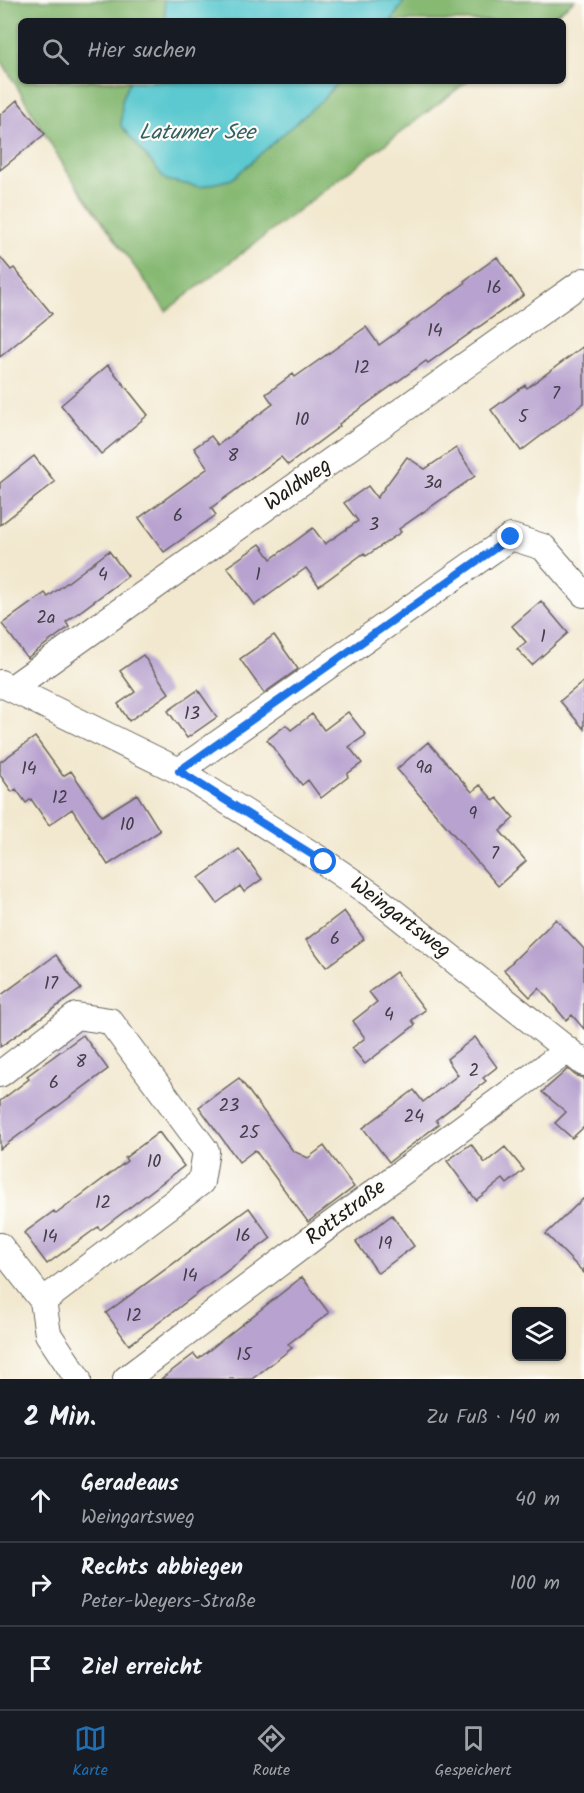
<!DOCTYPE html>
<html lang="de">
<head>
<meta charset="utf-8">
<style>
	body { margin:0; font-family:Kalam,sans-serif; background:#242831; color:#f1f3f6 }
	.controls { position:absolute; right:18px; bottom:18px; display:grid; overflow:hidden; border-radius:9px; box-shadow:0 2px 4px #0004 }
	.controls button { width:54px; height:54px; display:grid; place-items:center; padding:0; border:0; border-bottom:2px solid #363941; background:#171b24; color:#f1f3f6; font:30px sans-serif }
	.stop { position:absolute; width:18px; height:18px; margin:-14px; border:4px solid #1a73e8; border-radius:50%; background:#fff }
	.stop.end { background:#1a73e8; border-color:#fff; box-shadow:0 2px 6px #0008 }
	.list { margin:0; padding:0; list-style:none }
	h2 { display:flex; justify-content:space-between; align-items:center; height:78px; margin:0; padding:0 24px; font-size:26px }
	h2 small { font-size:20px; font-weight:400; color:#9ea1a6 }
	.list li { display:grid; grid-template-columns:39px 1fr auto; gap:18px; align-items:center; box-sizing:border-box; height:84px; padding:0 24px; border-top:2px solid #363941 }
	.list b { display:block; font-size:22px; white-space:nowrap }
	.list p { margin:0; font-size:20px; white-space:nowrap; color:#9ea1a6 }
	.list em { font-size:20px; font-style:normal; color:#9ea1a6 }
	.icon { flex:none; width:33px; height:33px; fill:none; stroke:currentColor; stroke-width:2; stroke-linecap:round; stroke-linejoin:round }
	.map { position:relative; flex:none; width:584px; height:1379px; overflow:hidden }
	.search { position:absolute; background:#171b24; box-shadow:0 2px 4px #0004; left:18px; right:18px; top:18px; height:66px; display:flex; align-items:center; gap:15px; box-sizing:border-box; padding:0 21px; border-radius:9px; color:#9ea1a6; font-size:22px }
	.sheet { height:330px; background:#171b24 }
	nav { display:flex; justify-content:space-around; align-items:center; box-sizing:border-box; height:84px; border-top:2px solid #363941; background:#171b24; font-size:16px; color:#9ea1a6 }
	nav a { display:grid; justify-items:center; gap:3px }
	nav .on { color:#1f6fb2 }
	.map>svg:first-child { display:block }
	.forest { fill:#87b973; stroke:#526a48; stroke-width:1.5 }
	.water { fill:#5cc9d0; stroke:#3c7276; stroke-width:1.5 }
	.building { fill:#b8a2cf }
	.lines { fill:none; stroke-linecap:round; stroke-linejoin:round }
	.street-casing { stroke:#67635b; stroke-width:28 }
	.street { stroke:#fff; stroke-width:26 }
	.route { stroke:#1a73e8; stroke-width:8 }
	.labels { text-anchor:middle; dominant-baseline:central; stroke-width:4.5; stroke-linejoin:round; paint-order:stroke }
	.number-label { font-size:18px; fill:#433e49 }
	.street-label { font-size:21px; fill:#1c1c1c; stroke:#fdfcf7 }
	.water-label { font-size:22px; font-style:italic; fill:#366164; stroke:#fdfcf7 }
</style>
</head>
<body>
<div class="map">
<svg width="584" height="1379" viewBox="0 0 584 1379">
	<rect width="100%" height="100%" fill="#fdfcf7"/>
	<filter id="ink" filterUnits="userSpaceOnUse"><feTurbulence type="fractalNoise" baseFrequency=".0167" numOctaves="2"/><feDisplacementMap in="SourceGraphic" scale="12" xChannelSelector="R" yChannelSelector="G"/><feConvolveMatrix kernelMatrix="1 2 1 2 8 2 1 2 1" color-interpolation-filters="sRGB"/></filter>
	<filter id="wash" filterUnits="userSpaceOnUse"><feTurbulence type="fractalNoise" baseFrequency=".008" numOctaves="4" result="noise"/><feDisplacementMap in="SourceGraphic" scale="24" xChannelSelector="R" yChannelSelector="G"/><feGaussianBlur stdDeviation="1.35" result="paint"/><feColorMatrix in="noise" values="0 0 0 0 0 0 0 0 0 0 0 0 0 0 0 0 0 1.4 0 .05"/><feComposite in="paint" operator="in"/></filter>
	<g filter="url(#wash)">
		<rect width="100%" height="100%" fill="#f2e8cf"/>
		<!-- forest -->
		<path class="forest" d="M 0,0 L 164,0 L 166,21 L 21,21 L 21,81 L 130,81 L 122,99 L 323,99 L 339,81 L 468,81 L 166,311 L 68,173 L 0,58 Z
			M 405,0 L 575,0 L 547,21 L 391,21 Z"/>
		<!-- water -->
		<path class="water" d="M 164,0 L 405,0 L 391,21 L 166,21 Z
			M 130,81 L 339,81 L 323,99 L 232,179 L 200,187 L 166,180 L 121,126 L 122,99 Z"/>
		<g id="blocks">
			<!-- building -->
			<path class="building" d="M 17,100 L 45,134 L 0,170 L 0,115 Z
				M 0,257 L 11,270 L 14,268 L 52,314 L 0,357 Z
				M 497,257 L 524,295 L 428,363 L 426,361 L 339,424 L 340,426 L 288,465 L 281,457 L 211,508 L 216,515 L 164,552 L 139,518 L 208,468 L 194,448 L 211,436 L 218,445 L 273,404 L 266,394 L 293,374 L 295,377 L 366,327 L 379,345 L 465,283 L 464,281 Z
				M 584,346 L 584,403 L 521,451 L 491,410 L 525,385 L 527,388 Z
				M 108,365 L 148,415 L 101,454 L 61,405 Z
				M 456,448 L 475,476 L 399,529 L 401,532 L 366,556 L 364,553 L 319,586 L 306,568 L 255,605 L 227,567 L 260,544 L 271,559 L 313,528 L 325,544 L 358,521 L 344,503 L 368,486 L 377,498 L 407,457 L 425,469 Z
				M 34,456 L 55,482 L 0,525 L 0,483 Z
				M 109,551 L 128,576 L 66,622 L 69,627 L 27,658 L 2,624 L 45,593 L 48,597 Z
				M 541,601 L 568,633 L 532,665 L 517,649 L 526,642 L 512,626 Z
				M 274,635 L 298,669 L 264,693 L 240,659 Z
				M 143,655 L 169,693 L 129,721 L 118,704 L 135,692 L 120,671 Z
				M 584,681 L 584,729 L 560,701 Z
				M 198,690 L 217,717 L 187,738 L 168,711 Z
				M 348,712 L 366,735 L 349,747 L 362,763 L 347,774 L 348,777 L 321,798 L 308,780 L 302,785 L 267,740 L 286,725 L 291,730 L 312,714 L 324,730 Z
				M 35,737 L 63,776 L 71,771 L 102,816 L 137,794 L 160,831 L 108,865 L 72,809 L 49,825 L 31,799 L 26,803 L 16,789 L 12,792 L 0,775 L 0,762 Z
				M 428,742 L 472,792 L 480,785 L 494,801 L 497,798 L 514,818 L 500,831 L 526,861 L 498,886 L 397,769 Z
				M 239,849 L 262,879 L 244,892 L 240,886 L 217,903 L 199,878 Z
				M 344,911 L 364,939 L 326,967 L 306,940 Z
				M 556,919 L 584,949 L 584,1029 L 572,1015 L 566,1020 L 539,988 L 530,997 L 504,970 Z
				M 56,955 L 81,989 L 0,1047 L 0,996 Z
				M 396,972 L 425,1010 L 412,1020 L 415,1025 L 365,1064 L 352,1048 L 365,1038 L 353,1021 L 377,1002 L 369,992 Z
				M 83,1035 L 108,1069 L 0,1149 L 0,1101 L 29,1079 L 27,1076 Z
				M 475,1037 L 497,1067 L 483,1078 L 486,1081 L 436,1120 L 439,1124 L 389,1162 L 363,1128 L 414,1090 L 423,1102 L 458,1075 L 447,1059 Z
				M 568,1069 L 575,1075 L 584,1078 L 584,1127 L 572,1138 L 555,1123 L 566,1112 L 542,1092 Z
				M 239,1078 L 293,1151 L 308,1158 L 324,1146 L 354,1187 L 308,1222 L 255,1150 L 239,1162 L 199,1107 Z
				M 159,1132 L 184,1166 L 100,1230 L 98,1227 L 47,1264 L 24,1233 L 54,1211 L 56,1214 L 127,1161 L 125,1158 Z
				M 471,1144 L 485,1163 L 505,1147 L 524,1170 L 507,1184 L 503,1179 L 476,1200 L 447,1161 Z
				M 584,1198 L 584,1273 L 546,1234 Z
				M 249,1208 L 271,1238 L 129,1345 L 106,1313 Z
				M 392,1215 L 414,1246 L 378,1273 L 356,1242 Z
				M 302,1277 L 329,1313 L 288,1344 L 292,1348 L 252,1379 L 161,1379 L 194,1354 L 198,1359 Z"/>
		</g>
	</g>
	<g filter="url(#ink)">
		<use href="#blocks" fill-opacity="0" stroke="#67635b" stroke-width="1.5"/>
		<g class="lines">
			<!-- street casing -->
			<g class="street-casing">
				<path id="street" d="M 0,683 L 179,771 L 324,862 L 372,895 L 584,1063
					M 12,688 L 584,281
					M 179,771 L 511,537 L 543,547 L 584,594
					M 0,1074 L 76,1016 L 110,1021 L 206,1151 L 201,1182 L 43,1301
					M 0,1246 L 43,1301 L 48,1334 L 78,1379
					M 126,1379 L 322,1231 L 568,1050"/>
			</g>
			<!-- street -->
			<use href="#street" class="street"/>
		</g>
	</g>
	<g class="lines" filter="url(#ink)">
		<!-- route -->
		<path class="route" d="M 324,862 L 179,771 L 511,537"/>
	</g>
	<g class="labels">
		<!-- number labels -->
		<g class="number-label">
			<text x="494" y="288">16</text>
			<text x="435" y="331">14</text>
			<text x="362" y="368">12</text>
			<text x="556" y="394">7</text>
			<text x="523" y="417">5</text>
			<text x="302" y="420">10</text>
			<text x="233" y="456">8</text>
			<text x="433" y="483">3a</text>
			<text x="178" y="516">6</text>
			<text x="374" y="525">3</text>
			<text x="103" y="575">4</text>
			<text x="258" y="575">1</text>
			<text x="46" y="618">2a</text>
			<text x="543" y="637">1</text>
			<text x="192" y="714">13</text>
			<text x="424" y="768">9a</text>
			<text x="29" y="769">14</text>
			<text x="60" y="798">12</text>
			<text x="473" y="814">9</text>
			<text x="127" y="825">10</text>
			<text x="495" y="854">7</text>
			<text x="335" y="939">6</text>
			<text x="51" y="984">17</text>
			<text x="389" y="1015">4</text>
			<text x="81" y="1062">8</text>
			<text x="474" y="1071">2</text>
			<text x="54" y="1083">6</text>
			<text x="229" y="1106">23</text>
			<text x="414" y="1117">24</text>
			<text x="249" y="1133">25</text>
			<text x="154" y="1162">10</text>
			<text x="103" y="1203">12</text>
			<text x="243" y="1236">16</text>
			<text x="50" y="1237">14</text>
			<text x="385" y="1244">19</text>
			<text x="190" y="1276">14</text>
			<text x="134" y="1316">12</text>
			<text x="244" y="1355">15</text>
		</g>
		<!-- street labels -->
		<g class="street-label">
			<text transform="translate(298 485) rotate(-35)">Waldweg</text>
			<text transform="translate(400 918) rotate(37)">Weingartsweg</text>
			<text transform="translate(346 1213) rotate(-37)">Rottstraße</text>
		</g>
		<!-- water labels -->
		<g class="water-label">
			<text x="197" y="133">Latumer See</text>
		</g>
	</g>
</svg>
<div class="controls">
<button><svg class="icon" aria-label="layers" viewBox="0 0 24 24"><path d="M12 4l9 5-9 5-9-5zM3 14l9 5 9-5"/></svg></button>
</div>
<div class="stop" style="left:324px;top:862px"></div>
<div class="stop end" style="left:511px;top:537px"></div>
<div class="search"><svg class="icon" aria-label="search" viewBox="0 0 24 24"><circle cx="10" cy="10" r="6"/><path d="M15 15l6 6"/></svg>Hier suchen</div>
</div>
<section class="sheet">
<h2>2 Min.<small>Zu Fuß · 140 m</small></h2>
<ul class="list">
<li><svg class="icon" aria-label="ahead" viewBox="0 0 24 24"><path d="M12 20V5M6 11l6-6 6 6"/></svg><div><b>Geradeaus</b><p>Weingartsweg</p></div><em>40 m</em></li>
<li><svg class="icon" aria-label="right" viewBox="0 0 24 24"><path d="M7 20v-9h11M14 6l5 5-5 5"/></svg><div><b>Rechts abbiegen</b><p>Peter-Weyers-Straße</p></div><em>100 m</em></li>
<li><svg class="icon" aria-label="arrive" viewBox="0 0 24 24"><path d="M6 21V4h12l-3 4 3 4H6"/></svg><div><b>Ziel erreicht</b></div></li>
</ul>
</section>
<nav>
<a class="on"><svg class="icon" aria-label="map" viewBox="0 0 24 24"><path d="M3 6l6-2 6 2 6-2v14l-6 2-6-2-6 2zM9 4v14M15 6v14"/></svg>Karte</a>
<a><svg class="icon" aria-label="directions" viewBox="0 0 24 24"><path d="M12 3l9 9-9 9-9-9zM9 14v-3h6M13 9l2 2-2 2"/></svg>Route</a>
<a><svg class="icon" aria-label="saved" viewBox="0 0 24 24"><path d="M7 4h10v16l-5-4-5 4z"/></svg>Gespeichert</a>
</nav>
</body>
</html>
